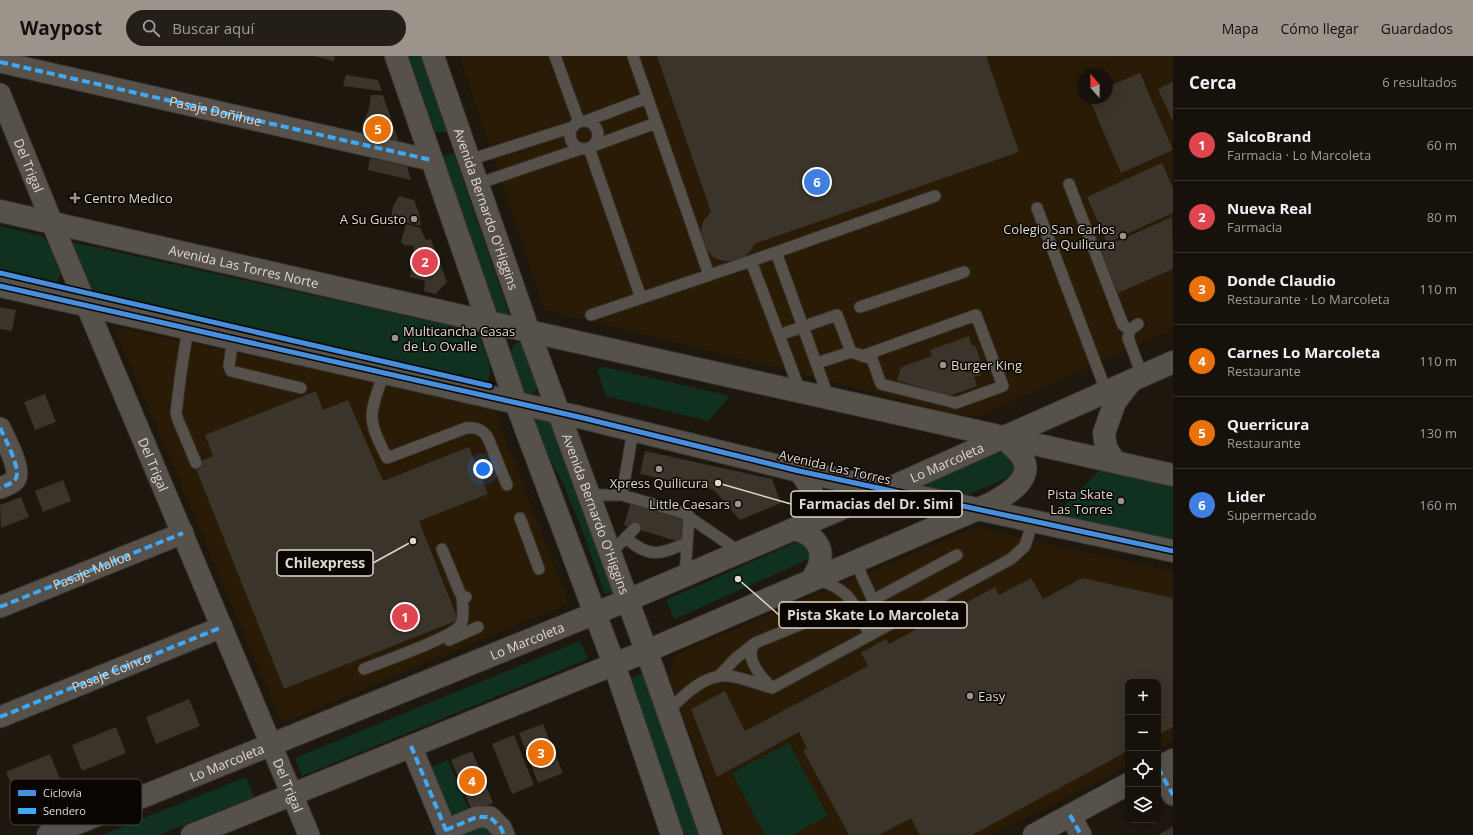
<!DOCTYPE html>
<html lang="es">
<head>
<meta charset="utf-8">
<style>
	body { margin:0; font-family:"Open Sans",sans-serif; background:#231f18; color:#f1f3f6 }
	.controls { position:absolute; right:12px; bottom:12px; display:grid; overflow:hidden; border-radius:8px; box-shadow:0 4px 16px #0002 }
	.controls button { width:36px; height:36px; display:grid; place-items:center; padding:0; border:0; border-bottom:1px solid #35312b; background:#16110a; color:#f1f3f6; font:20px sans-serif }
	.compass { position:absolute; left:1077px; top:12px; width:36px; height:36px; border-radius:50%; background:#16110a; box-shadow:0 4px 16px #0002; rotate:339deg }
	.you { position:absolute; left:483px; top:413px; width:14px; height:14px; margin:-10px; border:3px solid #fff; border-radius:50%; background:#1a73e8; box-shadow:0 0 0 6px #1a73e833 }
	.badge { display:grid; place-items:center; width:26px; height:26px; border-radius:50%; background:#9c948a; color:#fff; font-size:13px; font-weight:700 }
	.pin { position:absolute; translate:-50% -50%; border:2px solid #fff; box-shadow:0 1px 4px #0006 }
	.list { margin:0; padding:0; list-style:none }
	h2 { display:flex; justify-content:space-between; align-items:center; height:52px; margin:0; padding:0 16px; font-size:17px }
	h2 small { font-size:13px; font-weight:400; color:#9e9d9c }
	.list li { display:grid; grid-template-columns:26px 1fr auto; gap:12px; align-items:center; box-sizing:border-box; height:72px; padding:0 16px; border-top:1px solid #35312b }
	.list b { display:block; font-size:15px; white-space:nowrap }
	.list p { margin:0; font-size:13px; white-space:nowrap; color:#9e9d9c }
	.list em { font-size:13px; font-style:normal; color:#9e9d9c }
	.icon { flex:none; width:22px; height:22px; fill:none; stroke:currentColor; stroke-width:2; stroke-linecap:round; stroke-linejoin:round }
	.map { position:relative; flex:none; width:1173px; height:779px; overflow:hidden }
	header { display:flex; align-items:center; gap:24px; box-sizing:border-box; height:56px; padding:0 20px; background:#9c948a; color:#111 }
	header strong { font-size:19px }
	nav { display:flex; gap:22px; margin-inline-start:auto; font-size:14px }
	.search { width:280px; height:36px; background:#231f18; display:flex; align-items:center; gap:10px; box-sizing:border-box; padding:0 14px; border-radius:22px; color:#9e9d9c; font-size:15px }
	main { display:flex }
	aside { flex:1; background:#16110a }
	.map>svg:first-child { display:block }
	.built { fill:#2a1b06; fill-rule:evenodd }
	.green { fill:#10311f }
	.building { fill:#3a342a }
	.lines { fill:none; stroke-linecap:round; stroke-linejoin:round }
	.lane-casing { stroke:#37322b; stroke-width:13 }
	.street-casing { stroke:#37322b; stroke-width:23 }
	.secondary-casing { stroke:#37322b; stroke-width:24 }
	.lane { stroke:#56514a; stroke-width:11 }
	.street { stroke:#56514a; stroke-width:21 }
	.secondary { stroke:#56514a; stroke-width:22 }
	.quiet { stroke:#3fa9f5; stroke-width:4; stroke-dasharray:8 4; stroke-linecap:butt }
	.cycleway-casing { stroke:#090502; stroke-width:8 }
	.cycleway { stroke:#468fdf; stroke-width:5 }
	.poi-dot { fill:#9c948a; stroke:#090502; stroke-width:1.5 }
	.labels { text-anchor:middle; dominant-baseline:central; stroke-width:3; stroke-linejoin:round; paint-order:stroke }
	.street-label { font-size:13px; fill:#e0d7cd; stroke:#090502 }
	.poi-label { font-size:13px; fill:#e0d7cd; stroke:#090502; text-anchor:start }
	.key { fill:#090502; stroke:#4a443f; stroke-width:1 }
	.key-label { font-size:11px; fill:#e0d7cd }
	.leader { fill:none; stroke:#e0d7cd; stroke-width:1.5 }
	.callout-dot { fill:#e0d7cd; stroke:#090502; stroke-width:1.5 }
	.callout { fill:#090502; stroke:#e0d7cd; stroke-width:1.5 }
	.callout-label { font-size:14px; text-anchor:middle; font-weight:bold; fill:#e0d7cd }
</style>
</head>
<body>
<header>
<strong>Waypost</strong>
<div class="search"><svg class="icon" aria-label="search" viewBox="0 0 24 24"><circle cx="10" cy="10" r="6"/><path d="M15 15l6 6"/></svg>Buscar aquí</div>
<nav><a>Mapa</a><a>Cómo llegar</a><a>Guardados</a></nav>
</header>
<main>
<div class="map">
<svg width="1173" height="779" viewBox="0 0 1173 779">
	<rect width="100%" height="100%" fill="#1e170e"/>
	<!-- built -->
	<path class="built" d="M 459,0 L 1173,0 L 1173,273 L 977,361 L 946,356 L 834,326 L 545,254 ZM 1083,18 L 1107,18 L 1107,42 L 1083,42 Z
		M 114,271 L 493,350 L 568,547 L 282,667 Z
		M 976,471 L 1173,516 L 1173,685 L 1158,693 L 1158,626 L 1128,626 L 1128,709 L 993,779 L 726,779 L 669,620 L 676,598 Z"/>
	<!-- green -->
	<path class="green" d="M 409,0 L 422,0 L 447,76 L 435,76 Z
		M 454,98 L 510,261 L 492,256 L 436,101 Z
		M 0,170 L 42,180 L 48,187 L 60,217 L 59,223 L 56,227 L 47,230 L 0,219 Z
		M 72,186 L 474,275 C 481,279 492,311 490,319 C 489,324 485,328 480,331 L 93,241 Z
		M 518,286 L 522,287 L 537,326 L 536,334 L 530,339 L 524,338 L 510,297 C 511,292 514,288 518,286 Z
		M 604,311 L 730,340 L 708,365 L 606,340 L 597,314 Z
		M 534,362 L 544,364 L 551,367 L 613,534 L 607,538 L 604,536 L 580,468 L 563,427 L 543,390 L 533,365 Z
		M 1003,396 L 1018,404 L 1012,419 L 1006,422 L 961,442 L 924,433 L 927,428 L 990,398 Z
		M 1100,414 L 1173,430 L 1173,486 L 1055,459 Z
		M 803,483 L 809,484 L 811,502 L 675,563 L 666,544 Z
		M 580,585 L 588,603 L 302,720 L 295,702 Z
		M 645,615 L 700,779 L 682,779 L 629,624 Z
		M 789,687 L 828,760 L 792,779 L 765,779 L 732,717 Z
		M 448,704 L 470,757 L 498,779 L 452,779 L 425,713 Z
		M 246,721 L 254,741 L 159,779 L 102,779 Z"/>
	<!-- building -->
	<path class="building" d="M 313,0 L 335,0 L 334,5 Z
		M 657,0 L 986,0 L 1019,96 L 754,188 L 752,193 L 745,201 L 735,205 L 724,205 L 714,202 L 704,190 L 701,180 L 702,169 L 704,164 L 711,156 Z
		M 1140,17 L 1173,94 L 1121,117 L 1089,42 L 1107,42 L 1107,31 Z
		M 346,19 L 378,24 L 382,35 L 343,30 Z
		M 1173,26 L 1173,66 L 1158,33 Z
		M 371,39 L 383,39 L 399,86 L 361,78 L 363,67 L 369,53 Z
		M 370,102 L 407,110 L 411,124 L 368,114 Z
		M 1162,107 L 1173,132 L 1173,157 L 1107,187 L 1087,141 Z
		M 399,140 L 414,144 L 419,157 L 421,170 L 391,163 L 393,150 Z
		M 1172,161 L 1173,213 L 1118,237 L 1099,193 Z
		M 406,168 L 420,172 L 426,184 L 431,183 L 447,226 L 435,238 L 424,235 L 425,225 L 410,221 L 414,190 L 404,189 L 401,186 Z
		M 0,251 L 16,254 L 12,275 L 0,273 Z
		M 969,280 L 972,290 L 975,289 L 981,306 L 977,307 L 981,319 L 974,321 L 977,330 L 949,340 L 897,324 L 901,311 L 932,300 L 930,294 Z
		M 316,335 L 323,354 L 348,344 L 383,425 L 469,391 L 488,438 L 419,465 L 458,564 L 284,633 L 194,408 L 213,400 L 205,379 Z
		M 45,338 L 56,366 L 35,374 L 24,346 Z
		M 645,395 L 772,423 L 781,447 L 740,464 L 714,434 L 640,418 Z
		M 63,424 L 71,445 L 43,456 L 35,435 Z
		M 21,441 L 29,461 L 1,472 L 0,449 Z
		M 631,446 L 687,463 L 680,486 L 624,469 Z
		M 1031,522 L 1043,543 L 1082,522 L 1173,542 L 1173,671 L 1158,679 L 1158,626 L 1128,626 L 1128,695 L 972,779 L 920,779 L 911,762 L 879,779 L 849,779 L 803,694 L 807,692 L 799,676 L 717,721 L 691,653 L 725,635 L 745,675 L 868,610 L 861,597 L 886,583 L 889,588 L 995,531 L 999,539 Z
		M 189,643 L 200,670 L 156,688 L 146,661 Z
		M 543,668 L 563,717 L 538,727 L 519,677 Z
		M 116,671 L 126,697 L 82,715 L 72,689 Z
		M 514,679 L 534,729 L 512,738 L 492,688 Z
		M 472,695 L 493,747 L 472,755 L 451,704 Z
		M 50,698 L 61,725 L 17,742 L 6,716 Z
		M 1173,770 L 1173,779 L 1158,779 Z"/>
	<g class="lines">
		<!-- lane casing -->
		<g class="lane-casing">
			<path id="lane" d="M 555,0 L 579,66
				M 633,0 L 709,219
				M 586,65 L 647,42
				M570 79a14 14 0 1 1 28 0a14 14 0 1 1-28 0Z
				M 593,90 L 656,67
				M 589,92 L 641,242
				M 469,104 L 573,71
				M 477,128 L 580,93
				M 1069,128 L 1123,269 L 1130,274
				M 1037,152 L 1106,335
				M 776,196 L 829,343
				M 751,205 L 800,335
				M 860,251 L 964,216
				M 591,259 L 751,205 L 935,140
				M 1138,268 L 1130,274 L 1128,282 L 1142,319
				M 188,272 L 181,316 L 176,357 L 178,364 L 196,407
				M 779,279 L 837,259 L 851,296
				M 233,282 L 229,310 L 231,315 L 301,332
				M 817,307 L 851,296 L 872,303 L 881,328 L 956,347 L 1003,330 L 976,259 L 862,300
				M 384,317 C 380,329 372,347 372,360 C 372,374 381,389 387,402 L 466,372 C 477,371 483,374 488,382 L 507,429
				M 588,439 L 622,439 L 683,457 L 740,496
				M 622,439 L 633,374
				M 520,462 L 539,513
				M 626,482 C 650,503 660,498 687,487
				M 442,493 L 460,537 L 462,540 L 466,541
				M 610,498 L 635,472
				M 855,505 L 885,571
				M 685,519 L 689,460
				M 817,524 C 852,533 854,550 870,579
				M 873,544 L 957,499
				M 449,584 L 478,571
				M 755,587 C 753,590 751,593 751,596 C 750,609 763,623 771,631
				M 364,613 C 381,606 455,581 461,568 C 465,560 462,548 462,540
				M 718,621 L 736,602 L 755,587 L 826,558 L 838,560 L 840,565
				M 668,655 C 683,640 705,617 729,620 C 744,622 758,628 772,632 L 1011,503 L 1025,490 L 1033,464"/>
		</g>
		<!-- street casing -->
		<g class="street-casing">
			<g id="street">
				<path d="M 0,6 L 431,104"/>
				<path id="s1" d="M 0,38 L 57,179 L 309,779"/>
				<path d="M 0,372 C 5,382 21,413 16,422 C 13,428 6,429 0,432"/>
				<path d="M 0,551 L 183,477"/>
				<path d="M 0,661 L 222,571"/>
				<path d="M 411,690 L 448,779"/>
				<path d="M 1158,712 L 1173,739"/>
				<path d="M 1070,759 L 1081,779"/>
				<path d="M 446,774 L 477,761 L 490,761 L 501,772 L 504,779"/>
			</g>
		</g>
		<!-- secondary casing -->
		<g class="secondary-casing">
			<g id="secondary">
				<path d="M 396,0 L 516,347 L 614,608 L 672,779"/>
				<path id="s2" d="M 433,0 L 529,276 L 654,616 L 711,779"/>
				<path id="s3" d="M 0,155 L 488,266 L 1173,419"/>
				<path d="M 0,230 L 579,361 L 799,415 L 1173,495"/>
				<path d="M 1115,406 L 1106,392 L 1104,377 L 1115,346 L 1131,325"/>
				<path d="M 799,415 C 812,430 816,444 814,464"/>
				<path d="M 794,473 C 809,476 824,488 820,506 C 819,512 815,518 812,523"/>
				<path d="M 1158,712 L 1173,704"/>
				<path id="s4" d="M 48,779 L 628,544 L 885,434 L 1173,306"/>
				<path d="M 192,779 L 647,595 L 992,447 C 1008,438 1035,422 1022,401 C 1017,393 1009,387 1002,381"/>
				<path d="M 1034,779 L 1128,728"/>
			</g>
		</g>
		<!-- lane -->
		<use href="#lane" class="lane"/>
		<!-- street -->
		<use href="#street" class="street"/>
		<!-- secondary -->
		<use href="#secondary" class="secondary"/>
		<!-- quiet -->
		<g class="quiet">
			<path id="s5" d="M 0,6 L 431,104"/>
			<path d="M 0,372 C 5,382 21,413 16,422 C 13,428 6,429 0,432"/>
			<path id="s6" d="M 0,551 L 183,477"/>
			<path id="s7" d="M 0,661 L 222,571"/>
			<path d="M 411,690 L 448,779"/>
			<path d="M 1158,712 L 1173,739"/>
			<path d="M 1070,759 L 1081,779"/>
			<path d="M 446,774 L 477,761 L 490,761 L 501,772 L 504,779"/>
		</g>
		<!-- cycleway casing -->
		<g class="cycleway-casing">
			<path id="cycleway" d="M 0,217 L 490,330
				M 0,230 L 579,361 L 799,415 L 1173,495"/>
		</g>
		<!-- cycleway -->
		<use href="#cycleway" class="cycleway"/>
	</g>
	<!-- markers -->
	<g class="poi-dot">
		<path d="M73 136h4v4h4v4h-4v4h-4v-4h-4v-4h4z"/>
		<circle cx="414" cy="163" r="4"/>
		<circle cx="1123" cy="180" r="4"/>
		<circle cx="395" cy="282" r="4"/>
		<circle cx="943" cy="309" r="4"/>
		<circle cx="659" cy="413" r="4"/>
		<circle cx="1121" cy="445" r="4"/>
		<circle cx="738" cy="448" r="4"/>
		<circle cx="970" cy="640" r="4"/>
	</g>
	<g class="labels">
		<!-- street labels -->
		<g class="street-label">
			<text stroke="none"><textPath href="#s5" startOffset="221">Pasaje Doñihue</textPath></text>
			<text stroke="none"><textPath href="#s1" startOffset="77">Del Trigal</textPath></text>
			<text stroke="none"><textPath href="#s2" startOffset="162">Avenida Bernardo O'Higgins</textPath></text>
			<text stroke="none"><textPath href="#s3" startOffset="250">Avenida Las Torres Norte</textPath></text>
			<text stroke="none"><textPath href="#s4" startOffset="973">Lo Marcoleta</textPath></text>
			<text stroke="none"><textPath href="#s1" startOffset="401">Del Trigal</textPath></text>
			<text transform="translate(835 411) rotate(13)">Avenida Las Torres</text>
			<text stroke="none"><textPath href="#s2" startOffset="486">Avenida Bernardo O'Higgins</textPath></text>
			<text stroke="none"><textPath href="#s6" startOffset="99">Pasaje Malloa</textPath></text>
			<text stroke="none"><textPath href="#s4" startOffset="517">Lo Marcoleta</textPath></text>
			<text stroke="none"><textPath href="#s7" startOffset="120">Pasaje Coinco</textPath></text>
			<text stroke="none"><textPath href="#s4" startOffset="193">Lo Marcoleta</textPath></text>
			<text stroke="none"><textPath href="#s1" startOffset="749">Del Trigal</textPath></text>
		</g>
		<!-- poi labels -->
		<g class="poi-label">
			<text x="84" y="142">Centro Medico</text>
			<text x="406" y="163" text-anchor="end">A Su Gusto</text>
			<text x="1115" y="173" text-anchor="end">Colegio San Carlos<tspan x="1115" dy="15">de Quilicura</tspan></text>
			<text x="403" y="275">Multicancha Casas<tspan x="403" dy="15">de Lo Ovalle</tspan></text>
			<text x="951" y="309">Burger King</text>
			<text x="659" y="427" text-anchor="middle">Xpress Quilicura</text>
			<text x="1113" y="438" text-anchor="end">Pista Skate<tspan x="1113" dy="15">Las Torres</tspan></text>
			<text x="730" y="448" text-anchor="end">Little Caesars</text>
			<text x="978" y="640">Easy</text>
		</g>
	</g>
	<!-- legend -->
	<rect x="10" y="723" width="132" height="46" rx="6" class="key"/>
	<rect x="18" y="734" width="18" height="6" fill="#468fdf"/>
	<rect x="18" y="752" width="18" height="6" fill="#3fa9f5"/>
	<g class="key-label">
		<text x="43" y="741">Ciclovía</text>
		<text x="43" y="759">Sendero</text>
	</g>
	<!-- callouts -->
	<path class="leader" d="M718 427L791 448M413 485L373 507M738 523L779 559"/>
	<g class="callout-dot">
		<circle cx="718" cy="427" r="4"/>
		<circle cx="413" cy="485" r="4"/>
		<circle cx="738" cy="523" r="4"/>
	</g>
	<g class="callout">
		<rect x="791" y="435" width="171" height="26" rx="4"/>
		<rect x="277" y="494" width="96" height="26" rx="4"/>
		<rect x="779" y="546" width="188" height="26" rx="4"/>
	</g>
	<g class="callout-label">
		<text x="876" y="453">Farmacias del Dr. Simi</text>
		<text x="325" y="512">Chilexpress</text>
		<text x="873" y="564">Pista Skate Lo Marcoleta</text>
	</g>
</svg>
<div class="controls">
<button>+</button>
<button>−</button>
<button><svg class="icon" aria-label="locate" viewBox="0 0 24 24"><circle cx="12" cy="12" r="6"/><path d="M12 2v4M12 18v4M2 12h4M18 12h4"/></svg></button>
<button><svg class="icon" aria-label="layers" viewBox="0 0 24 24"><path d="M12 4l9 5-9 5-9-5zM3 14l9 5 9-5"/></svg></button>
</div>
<svg class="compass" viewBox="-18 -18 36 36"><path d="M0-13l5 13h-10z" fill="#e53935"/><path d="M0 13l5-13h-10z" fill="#9e9d9c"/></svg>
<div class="you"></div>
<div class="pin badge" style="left:405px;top:561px;background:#e0444e">1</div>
<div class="pin badge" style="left:425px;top:206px;background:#e0444e">2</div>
<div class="pin badge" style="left:541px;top:697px;background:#e8710a">3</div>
<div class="pin badge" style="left:472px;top:725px;background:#e8710a">4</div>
<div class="pin badge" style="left:378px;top:73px;background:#e8710a">5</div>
<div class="pin badge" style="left:817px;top:126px;background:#3f7fe0">6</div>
</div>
<aside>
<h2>Cerca<small>6 resultados</small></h2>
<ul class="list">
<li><span class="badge" style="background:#e0444e">1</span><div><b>SalcoBrand</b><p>Farmacia · Lo Marcoleta</p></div><em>60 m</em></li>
<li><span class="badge" style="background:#e0444e">2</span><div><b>Nueva Real</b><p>Farmacia</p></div><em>80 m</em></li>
<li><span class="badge" style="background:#e8710a">3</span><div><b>Donde Claudio</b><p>Restaurante · Lo Marcoleta</p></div><em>110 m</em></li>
<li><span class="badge" style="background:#e8710a">4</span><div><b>Carnes Lo Marcoleta</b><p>Restaurante</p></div><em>110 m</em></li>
<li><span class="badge" style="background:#e8710a">5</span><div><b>Querricura</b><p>Restaurante</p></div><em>130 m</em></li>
<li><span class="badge" style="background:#3f7fe0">6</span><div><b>Lider</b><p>Supermercado</p></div><em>160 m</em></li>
</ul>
</aside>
</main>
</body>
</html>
